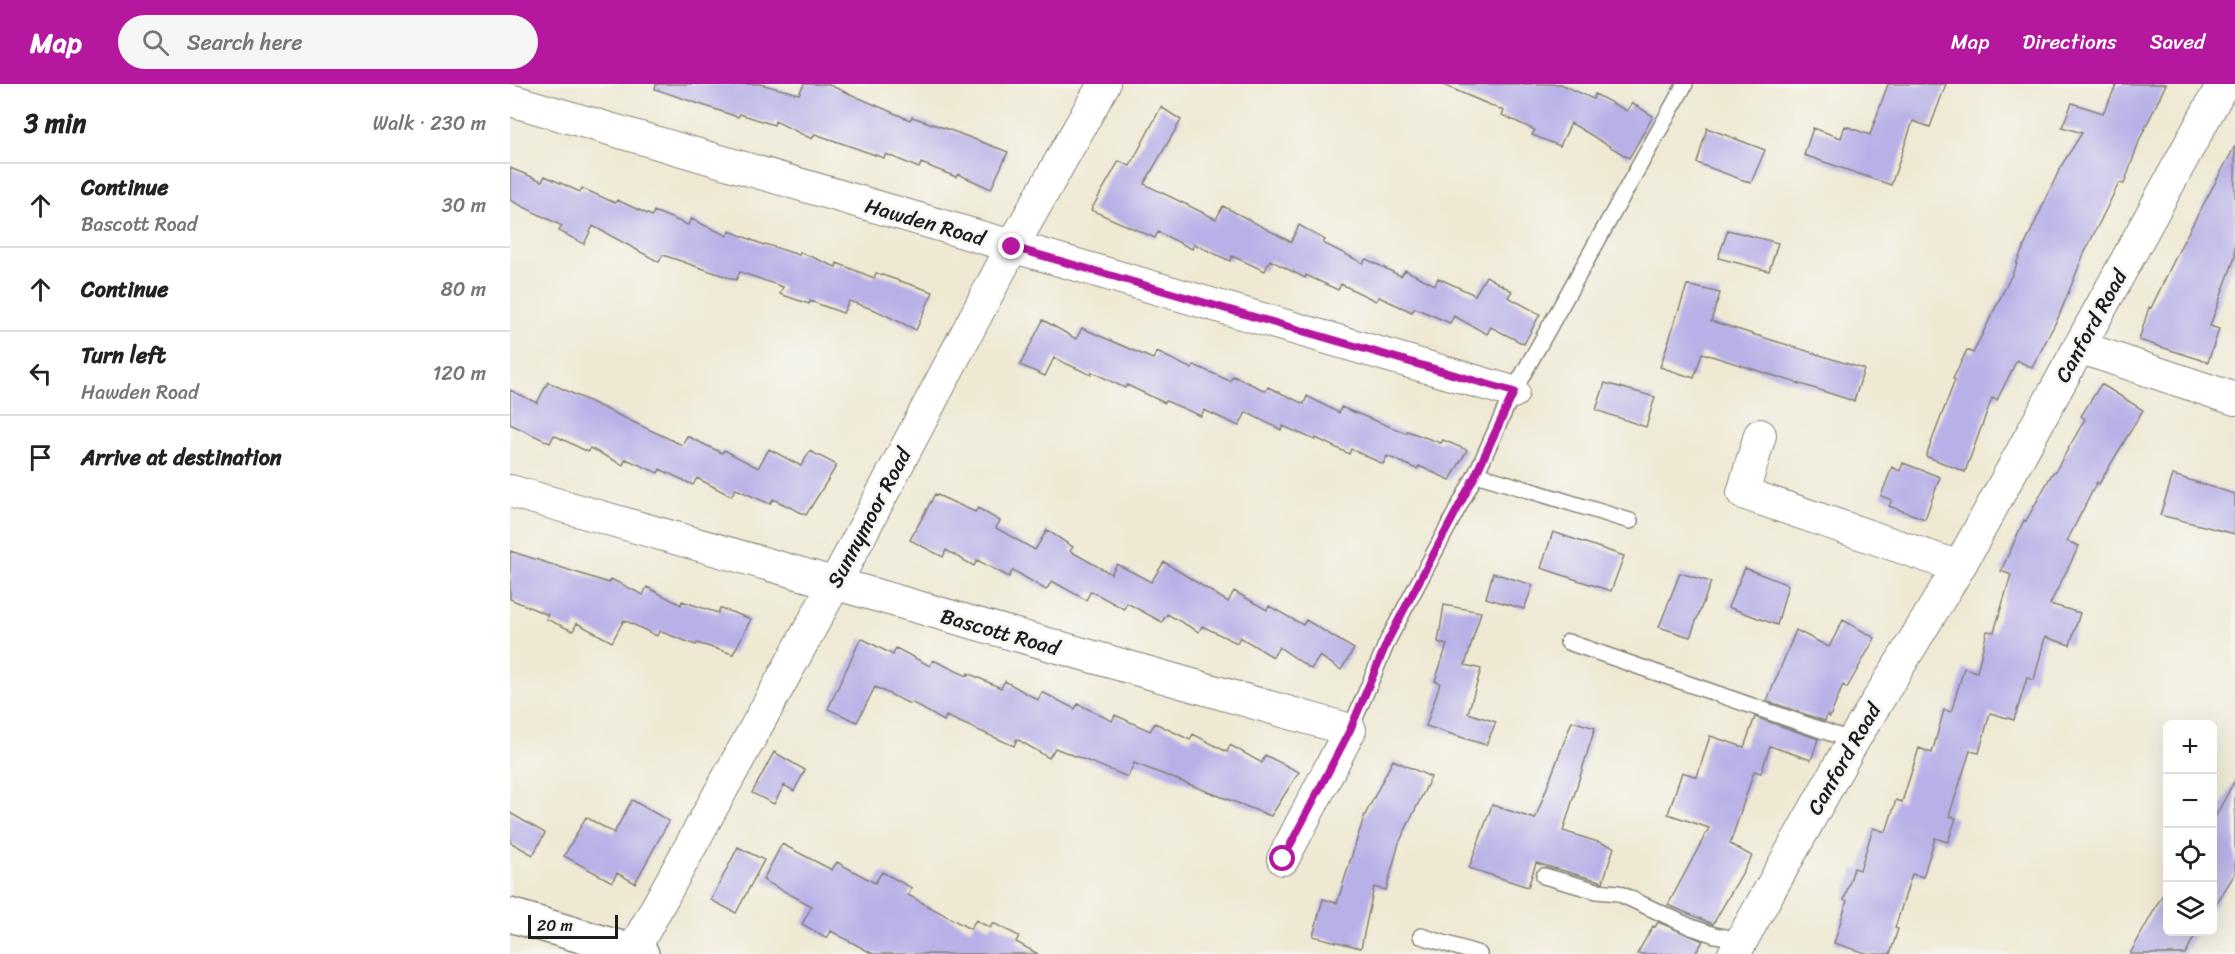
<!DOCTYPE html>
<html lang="en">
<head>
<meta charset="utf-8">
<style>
	body { margin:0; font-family:Sriracha,sans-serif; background:#f6f6f6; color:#222 }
	.controls { position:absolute; right:18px; bottom:18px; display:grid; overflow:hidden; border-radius:9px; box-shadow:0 6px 24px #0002 }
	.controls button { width:54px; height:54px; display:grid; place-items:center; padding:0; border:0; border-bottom:2px solid #e0e0e0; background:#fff; color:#222; font:30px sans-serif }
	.scale { position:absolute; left:18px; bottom:15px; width:90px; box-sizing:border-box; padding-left:6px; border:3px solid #1c1c1c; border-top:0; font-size:16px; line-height:21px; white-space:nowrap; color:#1c1c1c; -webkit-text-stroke:4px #f6f6f2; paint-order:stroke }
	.stop { position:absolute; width:18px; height:18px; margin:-14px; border:4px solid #b5179e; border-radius:50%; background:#fff }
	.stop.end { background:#b5179e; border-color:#fff; box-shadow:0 2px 6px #0008 }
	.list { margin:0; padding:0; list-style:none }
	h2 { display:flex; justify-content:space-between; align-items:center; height:78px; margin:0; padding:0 24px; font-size:26px }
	h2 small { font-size:20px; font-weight:400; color:#767676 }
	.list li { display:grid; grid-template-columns:39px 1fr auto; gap:18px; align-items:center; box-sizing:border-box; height:84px; padding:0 24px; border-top:2px solid #e0e0e0 }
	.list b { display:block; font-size:22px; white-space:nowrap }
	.list p { margin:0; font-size:20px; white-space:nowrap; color:#767676 }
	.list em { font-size:20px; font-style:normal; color:#767676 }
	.icon { flex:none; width:33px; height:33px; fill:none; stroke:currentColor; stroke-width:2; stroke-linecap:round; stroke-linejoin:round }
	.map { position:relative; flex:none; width:1725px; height:870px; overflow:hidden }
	header { display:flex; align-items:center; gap:36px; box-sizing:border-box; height:84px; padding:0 30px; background:#b5179e; color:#fff }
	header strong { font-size:28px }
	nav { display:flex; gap:33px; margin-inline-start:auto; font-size:21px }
	.search { width:420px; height:54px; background:#f6f6f6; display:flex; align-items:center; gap:15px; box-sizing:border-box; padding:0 21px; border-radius:33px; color:#767676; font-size:22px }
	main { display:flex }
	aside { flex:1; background:#fff }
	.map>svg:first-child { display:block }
	.building { fill:#b8b1e7 }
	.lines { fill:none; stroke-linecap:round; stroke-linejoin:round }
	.service-casing { stroke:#868278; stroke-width:18 }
	.minor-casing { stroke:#868278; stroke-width:34 }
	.primary-casing { stroke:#868278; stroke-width:36 }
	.service { stroke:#fff; stroke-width:15 }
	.minor { stroke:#fff; stroke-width:32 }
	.primary { stroke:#fff; stroke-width:33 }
	.route { stroke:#b5179e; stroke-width:8 }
	.labels { text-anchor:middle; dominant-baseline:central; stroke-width:6; stroke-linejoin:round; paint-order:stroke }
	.street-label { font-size:21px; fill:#1c1c1c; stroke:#f6f6f2 }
</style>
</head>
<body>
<header>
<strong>Map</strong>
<div class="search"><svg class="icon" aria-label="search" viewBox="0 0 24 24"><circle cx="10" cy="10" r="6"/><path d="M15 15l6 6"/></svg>Search here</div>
<nav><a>Map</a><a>Directions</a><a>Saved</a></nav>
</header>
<main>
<aside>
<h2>3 min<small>Walk · 230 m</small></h2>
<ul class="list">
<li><svg class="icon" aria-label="ahead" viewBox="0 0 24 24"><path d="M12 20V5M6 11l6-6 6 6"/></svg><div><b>Continue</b><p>Bascott Road</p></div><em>30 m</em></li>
<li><svg class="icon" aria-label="ahead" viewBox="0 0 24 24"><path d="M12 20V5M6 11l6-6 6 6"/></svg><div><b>Continue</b></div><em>80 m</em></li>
<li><svg class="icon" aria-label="left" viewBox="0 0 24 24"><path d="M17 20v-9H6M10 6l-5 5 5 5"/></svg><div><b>Turn left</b><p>Hawden Road</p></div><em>120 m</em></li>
<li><svg class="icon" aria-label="arrive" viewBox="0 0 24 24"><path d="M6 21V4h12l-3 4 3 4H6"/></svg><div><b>Arrive at destination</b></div></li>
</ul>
</aside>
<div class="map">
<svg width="1725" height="870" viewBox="0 0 1725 870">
	<rect width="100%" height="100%" fill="#f6f6f2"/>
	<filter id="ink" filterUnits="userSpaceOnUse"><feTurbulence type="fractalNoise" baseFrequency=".0167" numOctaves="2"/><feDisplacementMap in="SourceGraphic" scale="12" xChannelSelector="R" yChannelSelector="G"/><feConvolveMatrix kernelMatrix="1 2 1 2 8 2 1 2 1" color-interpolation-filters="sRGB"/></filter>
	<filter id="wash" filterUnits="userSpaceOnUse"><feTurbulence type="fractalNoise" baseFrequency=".008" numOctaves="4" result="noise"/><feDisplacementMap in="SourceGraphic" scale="24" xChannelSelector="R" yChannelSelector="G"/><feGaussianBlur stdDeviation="1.35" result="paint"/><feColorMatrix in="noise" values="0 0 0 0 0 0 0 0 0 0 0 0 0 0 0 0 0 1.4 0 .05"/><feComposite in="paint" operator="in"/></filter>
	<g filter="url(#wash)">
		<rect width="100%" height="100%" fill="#efe9d3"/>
		<g id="blocks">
			<!-- building -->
			<path class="building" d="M 146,0 L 250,0 L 289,10 L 294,0 L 317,0 L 400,36 L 402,33 L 440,46 L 498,68 L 481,105 L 448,90 L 446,93 L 411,79 L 409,84 L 376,70 L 374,74 L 305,50 L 302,55 L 265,37 L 264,41 L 230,30 L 228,33 L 145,5 Z
				M 931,0 L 1051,0 L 1083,15 L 1085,10 L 1117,27 L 1122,19 L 1143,32 L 1119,74 L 1061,39 L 1050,62 L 1022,51 L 1025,46 L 992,31 L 994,27 Z
				M 1378,0 L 1436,0 L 1420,43 L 1403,37 L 1381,101 L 1294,71 L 1303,44 L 1331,54 L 1335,42 L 1360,51 Z
				M 1607,0 L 1656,0 L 1630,55 L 1614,100 L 1609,99 L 1573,172 L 1549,232 L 1522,284 L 1507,276 L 1487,316 L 1482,314 L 1455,388 L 1416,372 L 1445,296 L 1443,295 L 1457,266 L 1463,269 L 1507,180 L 1506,180 L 1551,82 L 1572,49 L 1552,43 L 1562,19 L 1593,29 Z
				M 651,23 L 671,36 L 634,100 L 706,135 L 713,122 L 781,158 L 789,141 L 815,156 L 813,159 L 853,179 L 856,175 L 891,192 L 895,186 L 925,201 L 928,194 L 965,211 L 976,192 L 1002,207 L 998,213 L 1030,230 L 1014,260 L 981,243 L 977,250 L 944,232 L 940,239 L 905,224 L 902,228 L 869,213 L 866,217 L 831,200 L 828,206 L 796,191 L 795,194 L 760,176 L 755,187 L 722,172 L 720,177 L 684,160 L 682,165 L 648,148 L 645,154 L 581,126 L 609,77 L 620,82 Z
				M 1197,44 L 1255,66 L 1241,99 L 1187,79 Z
				M 1725,62 L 1725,173 L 1700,242 L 1709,245 L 1698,278 L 1629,256 L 1639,223 L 1641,224 L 1672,160 Z
				M 0,84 L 32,97 L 35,92 L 70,108 L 72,104 L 105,119 L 107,116 L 142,132 L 144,127 L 178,141 L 181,135 L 218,152 L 220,147 L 254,161 L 255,160 L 289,171 L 290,168 L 326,183 L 327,179 L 364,194 L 366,189 L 423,208 L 406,246 L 365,226 L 339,217 L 333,229 L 300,217 L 299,220 L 270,210 L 273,203 L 230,188 L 226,196 L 153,171 L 149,178 L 83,142 L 74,160 L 49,147 L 52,142 L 0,116 Z
				M 1218,146 L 1268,159 L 1259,187 L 1208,174 Z
				M 1177,201 L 1210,209 L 1201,237 L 1354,285 L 1344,317 L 1192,269 L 1184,294 L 1150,283 Z
				M 533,236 L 566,255 L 572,244 L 643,275 L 647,268 L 682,285 L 684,281 L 720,297 L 723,292 L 756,307 L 758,303 L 794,320 L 797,312 L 829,329 L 831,323 L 896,349 L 897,347 L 931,359 L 933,356 L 957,366 L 940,396 L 909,382 L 907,385 L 877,372 L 873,380 L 841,365 L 839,370 L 806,354 L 805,356 L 773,342 L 771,346 L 736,328 L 729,342 L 694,326 L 691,332 L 656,317 L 655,319 L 617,301 L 615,304 L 582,288 L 581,291 L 544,274 L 535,292 L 510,281 Z
				M 38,298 L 172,361 L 177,352 L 212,369 L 214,366 L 248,384 L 259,365 L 291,382 L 300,367 L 327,381 L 296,431 L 263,415 L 260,420 L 226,405 L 221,412 L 187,394 L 183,401 L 150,385 L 148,389 L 116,375 L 113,381 L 80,364 L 78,368 L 44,351 L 40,359 L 0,340 L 0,306 L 27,319 Z
				M 1095,299 L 1145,313 L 1136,343 L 1086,326 Z
				M 1591,300 L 1633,326 L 1589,400 L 1587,398 L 1557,457 L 1569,462 L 1540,520 L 1570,529 L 1560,561 L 1535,553 L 1524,596 L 1517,594 L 1504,636 L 1480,629 L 1469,669 L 1460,667 L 1439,732 L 1446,734 L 1438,758 L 1425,754 L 1413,793 L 1402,790 L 1385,844 L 1388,845 L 1380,870 L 1359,870 L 1324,859 L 1337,817 L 1334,816 L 1344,784 L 1350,786 L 1363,744 L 1376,748 L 1386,716 L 1392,718 L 1409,664 L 1422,669 L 1434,626 L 1441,628 L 1454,584 L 1467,588 L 1477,547 L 1484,548 L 1501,491 L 1491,487 L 1514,436 L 1516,437 L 1543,388 L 1545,388 L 1575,335 L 1571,332 Z
				M 1393,379 L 1430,393 L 1415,435 L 1379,422 L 1382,416 L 1371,412 L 1382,383 L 1390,387 Z
				M 1663,391 L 1725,410 L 1725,450 L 1650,431 Z
				M 425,410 L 465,428 L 468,424 L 490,437 L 486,444 L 525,466 L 537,446 L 563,463 L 560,467 L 601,490 L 607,480 L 641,498 L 654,478 L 718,518 L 724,507 L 757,526 L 759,522 L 793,541 L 796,536 L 844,565 L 831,586 L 810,572 L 801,585 L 769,563 L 763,573 L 730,553 L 727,559 L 692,542 L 689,548 L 657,530 L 652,538 L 617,519 L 614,525 L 581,507 L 576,516 L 542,497 L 536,506 L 503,486 L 499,493 L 467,476 L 464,482 L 436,466 L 433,473 L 400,456 Z
				M 1043,448 L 1114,472 L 1101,507 L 1031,484 Z
				M 0,467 L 99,499 L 101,495 L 133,511 L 137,503 L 171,521 L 172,517 L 208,529 L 210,524 L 241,535 L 223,570 L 187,559 L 186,561 L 149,547 L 147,552 L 114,536 L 102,558 L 67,539 L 63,547 L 36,535 L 38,531 L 0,515 Z
				M 1235,484 L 1278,501 L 1267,541 L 1218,523 Z
				M 983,489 L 1023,501 L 1014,525 L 976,514 Z
				M 1170,489 L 1201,498 L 1180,553 L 1149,543 Z
				M 934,521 L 971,528 L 955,581 L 971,585 L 958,629 L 986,638 L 976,661 L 916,642 L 930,599 L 925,597 L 937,561 L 928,558 Z
				M 1333,536 L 1365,554 L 1337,604 L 1333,601 L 1320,633 L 1317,631 L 1315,637 L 1257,617 L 1286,546 L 1319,563 Z
				M 351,554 L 383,571 L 386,564 L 420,582 L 423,576 L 457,592 L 458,589 L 491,604 L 495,597 L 528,616 L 532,608 L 565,625 L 568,620 L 602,637 L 605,631 L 640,647 L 645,639 L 680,656 L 683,650 L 717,668 L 720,661 L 752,679 L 755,671 L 789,688 L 761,732 L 624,679 L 618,693 L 545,664 L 539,674 L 507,655 L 504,662 L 436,632 L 434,637 L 401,618 L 400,620 L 365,603 L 347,638 L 318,625 Z
				M 1245,633 L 1308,655 L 1301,676 L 1260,662 L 1251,689 L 1244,687 L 1220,760 L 1242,772 L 1203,840 L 1158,821 L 1199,744 L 1158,730 L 1172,688 L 1187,693 L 1200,652 L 1234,663 Z
				M 1062,637 L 1085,644 L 1053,747 L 1104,763 L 1093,798 L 1026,779 L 1018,803 L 959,784 L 982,721 L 1025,735 Z
				M 264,668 L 295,686 L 284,707 L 274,701 L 264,720 L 242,709 Z
				M 883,676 L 921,693 L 889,759 L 876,806 L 864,803 L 851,864 L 803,852 L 813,815 L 827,819 L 854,733 Z
				M 1725,696 L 1725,790 L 1702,826 L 1702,739 Z
				M 122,716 L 159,737 L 125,799 L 107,789 L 102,798 L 54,772 L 76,733 L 104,749 Z
				M 0,729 L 35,749 L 23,771 L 0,758 Z
				M 272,760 L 322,786 L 327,778 L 365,799 L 372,788 L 402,804 L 398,811 L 460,845 L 466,836 L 480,844 L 483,839 L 509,852 L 506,858 L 528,870 L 363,870 L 321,847 L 317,854 L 292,840 L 302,822 L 253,796 Z
				M 228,763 L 254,776 L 226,829 L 201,816 Z
				M 1658,801 L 1658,848 L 1687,848 L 1675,870 L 1620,870 Z
				M 1148,838 L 1193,857 L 1185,870 L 1127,870 L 1143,842 L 1145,843 Z"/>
		</g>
	</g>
	<g filter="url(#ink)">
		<use href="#blocks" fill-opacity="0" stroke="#868278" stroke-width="1.5"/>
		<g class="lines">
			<!-- service casing -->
			<g class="service-casing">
				<path id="service" d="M 966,390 L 1120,437
					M 1058,558 L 1343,657
					M 840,646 L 878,556 L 966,390 L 1003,308 L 1175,0
					M 1034,792 L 1087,807 L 1108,809 L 1181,843 L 1205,851 L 1232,856
					M 911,852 L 969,870"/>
			</g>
			<!-- minor casing -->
			<g class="minor-casing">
				<path id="minor" d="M 0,16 L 1003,308
					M 1569,263 L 1725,315
					M 1250,351 L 1233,409 L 1449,483
					M 0,407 L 840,646 L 773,775
					M 123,867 L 324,501 L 502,163 L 594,0
					M 1224,870 L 1343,657 L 1449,483 L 1713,0"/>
			</g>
			<!-- primary casing -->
			<g class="primary-casing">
				<path id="primary" d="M 0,831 L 132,870"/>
			</g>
			<!-- service -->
			<use href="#service" class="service"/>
			<!-- minor -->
			<use href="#minor" class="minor"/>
			<!-- primary -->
			<use href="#primary" class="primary"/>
		</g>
	</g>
	<g class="lines" filter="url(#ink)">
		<!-- route -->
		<path class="route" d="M 502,163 L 1004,308 L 966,390 L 878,556 L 840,646 L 773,775"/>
	</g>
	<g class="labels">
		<!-- street labels -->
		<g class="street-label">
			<text transform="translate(415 138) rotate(16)">Hawden Road</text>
			<text transform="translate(1581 242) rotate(-61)">Canford Road</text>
			<text transform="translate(359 434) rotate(-62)">Sunnymoor Road</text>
			<text transform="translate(490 548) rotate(16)">Bascott Road</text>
			<text transform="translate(1334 675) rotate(-60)">Canford Road</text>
		</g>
	</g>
</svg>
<div class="controls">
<button>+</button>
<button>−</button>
<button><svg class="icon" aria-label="locate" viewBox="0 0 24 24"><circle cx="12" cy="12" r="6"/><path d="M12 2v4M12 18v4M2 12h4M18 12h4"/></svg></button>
<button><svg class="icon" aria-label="layers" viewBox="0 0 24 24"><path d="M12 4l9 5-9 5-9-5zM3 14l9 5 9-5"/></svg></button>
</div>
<div class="scale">20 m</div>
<div class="stop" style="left:773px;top:775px"></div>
<div class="stop end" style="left:502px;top:163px"></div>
</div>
</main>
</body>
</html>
